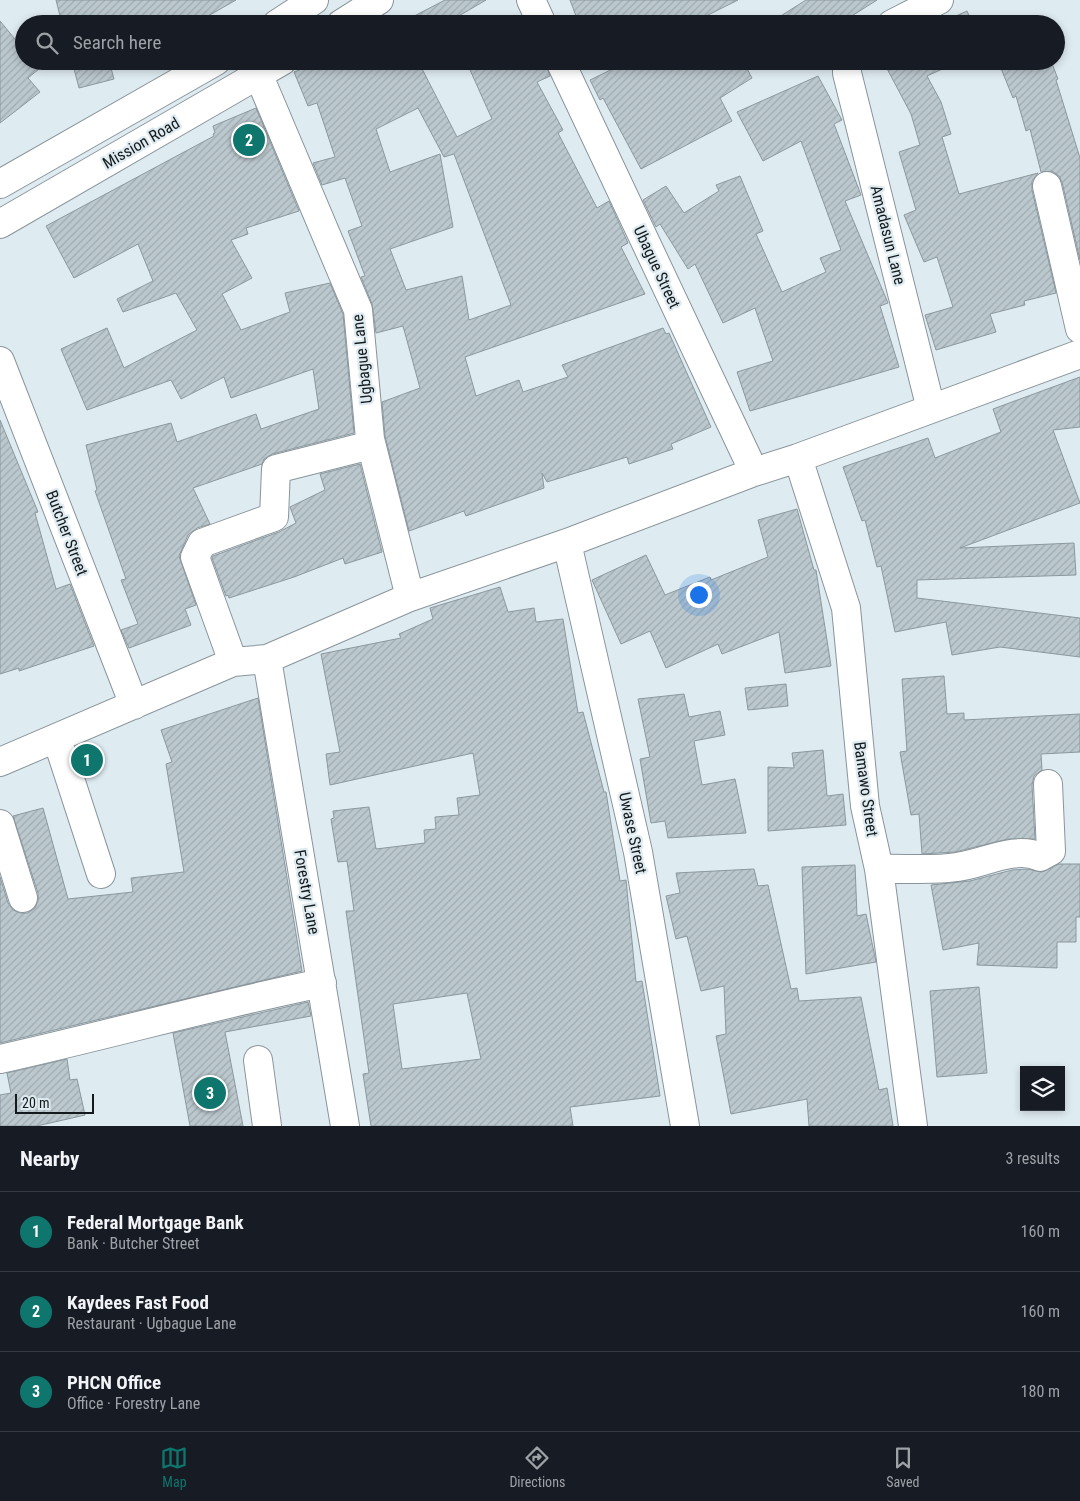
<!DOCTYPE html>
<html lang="en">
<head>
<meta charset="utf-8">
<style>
	body { margin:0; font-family:"Roboto Condensed",sans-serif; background:#20242c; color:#f1f3f6 }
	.controls { position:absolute; right:15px; bottom:15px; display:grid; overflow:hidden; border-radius:0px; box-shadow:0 2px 8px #0003 }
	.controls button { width:45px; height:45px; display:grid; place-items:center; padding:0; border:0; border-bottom:1px solid #363941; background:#171b24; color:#f1f3f6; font:25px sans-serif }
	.scale { position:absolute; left:15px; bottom:12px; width:79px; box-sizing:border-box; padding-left:5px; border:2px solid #14191b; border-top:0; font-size:14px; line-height:18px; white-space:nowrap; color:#14191b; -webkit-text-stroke:4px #deebf1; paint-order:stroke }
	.you { position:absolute; left:698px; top:594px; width:18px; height:18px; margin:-12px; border:4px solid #fff; border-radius:50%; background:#1a73e8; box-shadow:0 0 0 8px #1a73e833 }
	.badge { display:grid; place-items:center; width:32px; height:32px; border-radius:50%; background:#0f766e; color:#fff; font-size:16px; font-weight:700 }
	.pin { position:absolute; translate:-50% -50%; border:2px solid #fff; box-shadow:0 1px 5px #0006 }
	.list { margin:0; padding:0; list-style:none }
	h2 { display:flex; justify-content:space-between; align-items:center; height:65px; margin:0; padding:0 20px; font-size:21px }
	h2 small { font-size:16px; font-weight:400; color:#9ea1a6 }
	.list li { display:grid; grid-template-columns:32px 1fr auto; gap:15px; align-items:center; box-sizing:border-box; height:80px; padding:0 20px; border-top:1px solid #363941 }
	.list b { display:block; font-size:19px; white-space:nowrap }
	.list p { margin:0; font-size:16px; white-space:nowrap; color:#9ea1a6 }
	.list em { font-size:16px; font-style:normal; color:#9ea1a6 }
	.icon { flex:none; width:28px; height:28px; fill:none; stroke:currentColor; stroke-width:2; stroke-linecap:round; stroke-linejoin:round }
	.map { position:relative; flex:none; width:1080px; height:1126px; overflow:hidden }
	.search { position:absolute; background:#171b24; box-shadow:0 2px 8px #0003; left:15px; right:15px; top:15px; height:55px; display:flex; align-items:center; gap:12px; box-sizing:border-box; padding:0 18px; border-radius:28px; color:#9ea1a6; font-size:19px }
	.sheet { height:305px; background:#171b24 }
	nav { display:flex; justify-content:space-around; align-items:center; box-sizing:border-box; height:70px; border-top:1px solid #363941; background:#171b24; font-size:14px; color:#9ea1a6 }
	nav a { display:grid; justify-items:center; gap:2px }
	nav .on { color:#0f766e }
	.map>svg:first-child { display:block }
	.building { fill:url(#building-hatch); stroke:#8b989d; fill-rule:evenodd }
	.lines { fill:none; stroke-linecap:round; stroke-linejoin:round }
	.minor-casing { stroke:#89959b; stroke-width:30 }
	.minor { stroke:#fff; stroke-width:28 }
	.labels { text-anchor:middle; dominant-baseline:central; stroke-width:4.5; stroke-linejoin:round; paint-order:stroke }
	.street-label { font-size:16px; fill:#14191b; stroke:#deebf1 }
</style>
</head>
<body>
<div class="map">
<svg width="1080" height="1126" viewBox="0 0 1080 1126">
	<defs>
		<pattern id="building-hatch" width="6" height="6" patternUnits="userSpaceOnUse" patternTransform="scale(1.25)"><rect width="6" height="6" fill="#bbc8ce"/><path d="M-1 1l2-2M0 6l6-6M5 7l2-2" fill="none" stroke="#a0abb0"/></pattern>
	</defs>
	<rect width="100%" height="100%" fill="#deebf1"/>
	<!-- building -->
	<path class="building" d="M 56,0 L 236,0 L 194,24 L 62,24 Z
		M 445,0 L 486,0 L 445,24 L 399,24 Z
		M 570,0 L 738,0 L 690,24 L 579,24 Z
		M 806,0 L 877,0 L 839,24 L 768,24 Z
		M 967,11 L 973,24 L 938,24 Z
		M 1032,16 L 1036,24 L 1012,24 Z
		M 0,21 L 24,50 L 24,61 L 33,61 L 39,69 L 28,78 L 40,92 L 0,123 Z
		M 72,61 L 109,61 L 114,79 L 79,88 Z
		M 322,61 L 418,61 L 457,137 L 492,119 L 466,61 L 545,61 L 550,76 L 537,82 L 563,130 L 558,133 L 597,208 L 609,201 L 628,243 L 621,247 L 645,294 L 465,357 L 476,396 L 519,380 L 523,392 L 568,377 L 562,365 L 663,328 L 666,334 L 669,333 L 711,427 L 671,444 L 673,449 L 629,464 L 627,457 L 547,482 L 542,473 L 544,488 L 466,516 L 464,511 L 409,531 L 385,436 L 382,402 L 420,388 L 403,326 L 376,333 L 372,304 L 361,277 L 365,276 L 348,231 L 362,226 L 345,178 L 322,185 L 313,163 L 335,157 L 317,103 L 308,106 L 294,72 ZM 418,108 L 444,157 L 454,154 L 511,305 L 469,320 L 462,276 L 406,290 L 390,249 L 453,227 L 440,154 L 390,172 L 376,129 Z
		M 629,61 L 743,61 L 752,78 L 720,98 L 732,121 L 641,169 L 603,98 L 600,100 L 590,80 Z
		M 883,61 L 960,61 L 927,76 L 941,102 L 951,134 L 942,137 L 959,194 L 1038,173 L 1032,181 L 1032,190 L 1056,293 L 1024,301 L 1025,305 L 990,314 L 996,332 L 936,350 L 925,315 L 953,307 L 937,257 L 924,262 L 904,215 L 916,210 L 899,152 L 920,145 L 911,114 Z
		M 998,61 L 1051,61 L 1058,79 L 1056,80 L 1080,158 L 1080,260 L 1062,182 L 1059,176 L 1052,171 L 1041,172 L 1030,129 L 1026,131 L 1016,96 L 1013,98 Z
		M 818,76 L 842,120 L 834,124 L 861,195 L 845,201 L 888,303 L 880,306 L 899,367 L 750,411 L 737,372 L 773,361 L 755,308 L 723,323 L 695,264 L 688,269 L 660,224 L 656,227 L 643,200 L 666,186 L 684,213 L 719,191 L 716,185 L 740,176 L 763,231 L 756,234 L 782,292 L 826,272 L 820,258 L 841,250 L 801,141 L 763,161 L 737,112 Z
		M 256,108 L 299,211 L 246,228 L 248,234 L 231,240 L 252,278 L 222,294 L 241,330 L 290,312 L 285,293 L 330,283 L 343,314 L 354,433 L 272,454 L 264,459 L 262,464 L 193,488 L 210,524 L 197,528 L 188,535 L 179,556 L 196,605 L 185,609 L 191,625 L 129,648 L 121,630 L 138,624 L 121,580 L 126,579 L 95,491 L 97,490 L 86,445 L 171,423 L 177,442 L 256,414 L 261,429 L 319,409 L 313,369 L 231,398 L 224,377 L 181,399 L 171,380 L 87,410 L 61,349 L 107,328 L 124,368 L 197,330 L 176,293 L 123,312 L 117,299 L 153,281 L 138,244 L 74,278 L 46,226 L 214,136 L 213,134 L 215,133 L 213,126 Z
		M 1080,377 L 1080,427 L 1053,430 L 1080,503 L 960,548 L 1074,543 L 1076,575 L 917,580 L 917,598 L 1080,618 L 1080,657 L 1000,647 L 952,655 L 946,622 L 895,632 L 881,566 L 877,567 L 865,520 L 862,521 L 843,467 L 928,438 L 935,458 L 1001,432 L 993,409 Z
		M 0,420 L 38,512 L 35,513 L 56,589 L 70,584 L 94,646 L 19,671 L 19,668 L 0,674 Z
		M 360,464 L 382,552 L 345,564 L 343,558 L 294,577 L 229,598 L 228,595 L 226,596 L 212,558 L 213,556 L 279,532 L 296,523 L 290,507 L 325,490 L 320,474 Z
		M 797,509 L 814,570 L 816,570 L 831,666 L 785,673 L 779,632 L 722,654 L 718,644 L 666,668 L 650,631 L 621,644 L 592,580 L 646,555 L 665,595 L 710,577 L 711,580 L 768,557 L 758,520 Z
		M 500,587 L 508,612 L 534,608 L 536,622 L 563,619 L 578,713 L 583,712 L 604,792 L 606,792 L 620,881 L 626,880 L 636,982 L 642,981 L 660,1096 L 570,1107 L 573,1126 L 371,1126 L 363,1074 L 369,1073 L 346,911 L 354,911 L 347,861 L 338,862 L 331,819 L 334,818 L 333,811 L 369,807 L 376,849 L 425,843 L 424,830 L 436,829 L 435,817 L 459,815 L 457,798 L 480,795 L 473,753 L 330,785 L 326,754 L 340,752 L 321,654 L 401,638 L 399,634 L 433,619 L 430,608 ZM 467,993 L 481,1059 L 402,1069 L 393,1004 Z
		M 944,676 L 947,714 L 964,713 L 964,720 L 1080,714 L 1080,752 L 1041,754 L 1042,770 L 1034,776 L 1032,785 L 1035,839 L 1008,839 L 955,852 L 922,854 L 919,814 L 911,815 L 900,752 L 907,751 L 902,679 Z
		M 786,684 L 788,706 L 748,710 L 745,688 Z
		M 684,694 L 689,717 L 720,711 L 725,735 L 694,741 L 702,785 L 735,779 L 746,833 L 668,838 L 665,821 L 651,823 L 640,759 L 650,757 L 638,699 Z
		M 258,698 L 302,971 L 0,1043 L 0,877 L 8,903 L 13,910 L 20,913 L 28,913 L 35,908 L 38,901 L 38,893 L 13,816 L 43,808 L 68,899 L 133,892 L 131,878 L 184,872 L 166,764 L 172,762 L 161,730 Z
		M 823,750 L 827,796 L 843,794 L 846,825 L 768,831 L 768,767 L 794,768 L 792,753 Z
		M 1059,864 L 1080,864 L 1080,917 L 1076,917 L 1076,942 L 1057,942 L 1057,968 L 977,965 L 979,943 L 943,950 L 931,885 L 970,881 L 1012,870 L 1027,869 L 1042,872 Z
		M 855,865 L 857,916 L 866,914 L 876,962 L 806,974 L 802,867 Z
		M 754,869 L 758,886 L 768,885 L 791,989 L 797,988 L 799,1001 L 861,997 L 879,1090 L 887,1088 L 893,1126 L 809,1126 L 807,1099 L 731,1114 L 716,1036 L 726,1034 L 724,986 L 701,991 L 687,936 L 676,939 L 666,896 L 680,893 L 676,873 Z
		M 979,987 L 987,1073 L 937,1077 L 930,991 Z
		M 308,1002 L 311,1016 L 225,1032 L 243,1126 L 190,1126 L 173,1033 Z
		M 67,1059 L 70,1080 L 77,1079 L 85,1115 L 37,1126 L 0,1126 L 0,1095 L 11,1093 L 7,1073 Z"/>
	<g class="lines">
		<!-- minor casing -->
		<g class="minor-casing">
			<path id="minor" d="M 531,0 L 542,24
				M 277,24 L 314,0
				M 341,24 L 379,0
				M 892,24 L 939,0
				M 560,61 L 754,472
				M 847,61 L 847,73 L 931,409
				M 259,76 L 358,310 L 370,439 L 410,597
				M 0,184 L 216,61
				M 1047,186 L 1080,329
				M 0,224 L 282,61
				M 0,361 L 134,705
				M 798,458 L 846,608 L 865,806 L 879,869 L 913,1126
				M 567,543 L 638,852 L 685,1126
				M 267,659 L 345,1126
				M 233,662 L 195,557 L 202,543 L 274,517 L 276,469 L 371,445
				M 57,739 L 101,874
				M 0,762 L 233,662 L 267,659 L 410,597 L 567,543 L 754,472 L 798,458 L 1080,354
				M 0,824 L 23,898
				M 879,869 C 904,868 932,871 957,867 C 983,864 1015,845 1040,857 L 1051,851 L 1048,784
				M 0,1059 C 108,1035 214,1005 322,983
				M 258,1060 L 267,1126"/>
		</g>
		<!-- minor -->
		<use href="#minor" class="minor"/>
	</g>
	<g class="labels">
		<!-- street labels -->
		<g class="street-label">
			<text transform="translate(141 143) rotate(-30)">Mission Road</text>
			<text transform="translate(888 235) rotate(76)">Amadasun Lane</text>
			<text transform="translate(657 267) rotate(65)">Ubague Street</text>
			<text transform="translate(362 359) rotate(-96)">Ugbague Lane</text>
			<text transform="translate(67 533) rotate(69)">Butcher Street</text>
			<text transform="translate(866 789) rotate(82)">Bamawo Street</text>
			<text transform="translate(633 833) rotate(78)">Uwase Street</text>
			<text transform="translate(307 892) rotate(80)">Forestry Lane</text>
		</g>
	</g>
</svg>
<div class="controls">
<button><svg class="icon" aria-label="layers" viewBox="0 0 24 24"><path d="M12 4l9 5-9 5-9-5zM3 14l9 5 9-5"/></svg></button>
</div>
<div class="scale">20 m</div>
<div class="you"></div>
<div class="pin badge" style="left:87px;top:760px">1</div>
<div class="pin badge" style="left:249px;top:140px">2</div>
<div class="pin badge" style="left:210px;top:1093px">3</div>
<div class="search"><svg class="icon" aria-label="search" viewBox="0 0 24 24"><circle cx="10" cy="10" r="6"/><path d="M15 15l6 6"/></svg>Search here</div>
</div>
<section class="sheet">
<h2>Nearby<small>3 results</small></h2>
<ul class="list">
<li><span class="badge">1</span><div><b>Federal Mortgage Bank</b><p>Bank · Butcher Street</p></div><em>160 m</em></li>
<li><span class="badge">2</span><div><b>Kaydees Fast Food</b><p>Restaurant · Ugbague Lane</p></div><em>160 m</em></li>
<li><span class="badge">3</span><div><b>PHCN Office</b><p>Office · Forestry Lane</p></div><em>180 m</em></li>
</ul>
</section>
<nav>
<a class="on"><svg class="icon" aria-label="map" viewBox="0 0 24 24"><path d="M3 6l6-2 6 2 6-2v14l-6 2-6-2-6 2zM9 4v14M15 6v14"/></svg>Map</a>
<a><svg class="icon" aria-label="directions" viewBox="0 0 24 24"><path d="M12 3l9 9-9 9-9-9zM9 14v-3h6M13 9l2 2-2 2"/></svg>Directions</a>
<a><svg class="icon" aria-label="saved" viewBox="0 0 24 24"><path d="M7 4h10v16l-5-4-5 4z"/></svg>Saved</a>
</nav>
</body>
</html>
